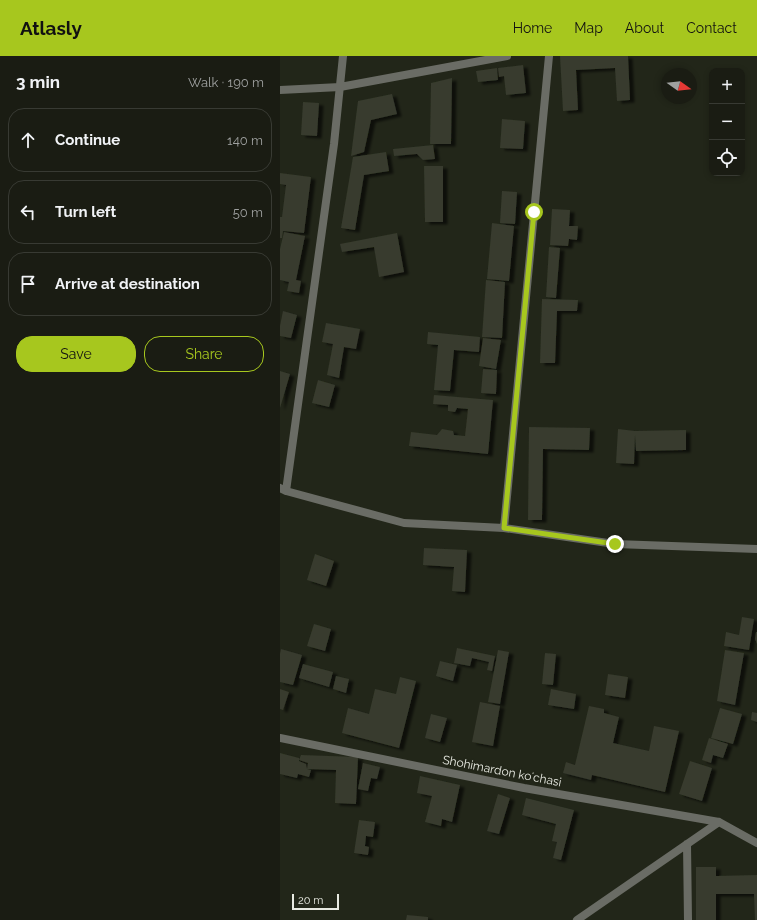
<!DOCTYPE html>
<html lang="en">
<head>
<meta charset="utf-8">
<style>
	body { margin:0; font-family:Raleway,sans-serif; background:#272921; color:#f1f3f6 }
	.controls { position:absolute; right:12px; top:12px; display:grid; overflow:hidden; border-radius:8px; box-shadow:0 2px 6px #0003 }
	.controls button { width:36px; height:36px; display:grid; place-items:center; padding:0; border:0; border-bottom:1px solid #383a33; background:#1a1c13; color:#f1f3f6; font:20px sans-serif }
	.compass { position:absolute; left:381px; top:12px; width:36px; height:36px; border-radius:50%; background:#1a1c13; box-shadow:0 2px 6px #0003; rotate:105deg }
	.scale { position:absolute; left:12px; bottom:10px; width:47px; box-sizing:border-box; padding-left:4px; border:2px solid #e7e9e1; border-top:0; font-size:11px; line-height:14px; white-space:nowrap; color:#e7e9e1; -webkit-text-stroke:3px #222619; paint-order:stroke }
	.stop { position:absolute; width:12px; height:12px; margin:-9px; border:3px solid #a7c71e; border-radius:50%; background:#fff }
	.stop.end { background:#a7c71e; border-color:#fff; box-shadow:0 1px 4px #0008 }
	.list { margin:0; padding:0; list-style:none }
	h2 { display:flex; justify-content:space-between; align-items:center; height:52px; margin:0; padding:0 16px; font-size:17px }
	h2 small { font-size:13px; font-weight:400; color:#9fa1a0 }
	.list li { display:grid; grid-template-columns:26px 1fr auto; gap:12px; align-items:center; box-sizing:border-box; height:64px; margin:0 8px 8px; padding:0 8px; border:1px solid #383a33; border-radius:16px }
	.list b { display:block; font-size:15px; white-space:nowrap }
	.list em { font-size:13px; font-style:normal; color:#9fa1a0 }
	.actions { display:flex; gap:8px; padding:12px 16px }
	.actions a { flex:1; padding:9px 0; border:1px solid #a7c71e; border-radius:16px; text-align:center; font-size:14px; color:#a7c71e }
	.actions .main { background:#a7c71e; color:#111 }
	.icon { flex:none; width:22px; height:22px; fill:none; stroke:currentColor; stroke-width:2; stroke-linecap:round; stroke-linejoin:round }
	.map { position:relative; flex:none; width:477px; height:864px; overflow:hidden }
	header { display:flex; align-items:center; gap:24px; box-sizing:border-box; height:56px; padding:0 20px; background:#a7c71e; color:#111 }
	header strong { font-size:19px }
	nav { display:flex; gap:22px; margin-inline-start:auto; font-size:14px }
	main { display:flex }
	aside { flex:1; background:#1a1c13 }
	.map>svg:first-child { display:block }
	.building { fill:#373b2d; filter:url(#shadow) }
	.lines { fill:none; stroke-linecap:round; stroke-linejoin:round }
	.street { stroke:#6a6c65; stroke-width:8 }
	.route { stroke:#a7c71e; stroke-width:5 }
	.labels { text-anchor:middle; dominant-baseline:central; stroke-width:3.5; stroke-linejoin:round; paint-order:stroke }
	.street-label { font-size:12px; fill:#e7e9e1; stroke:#222619 }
</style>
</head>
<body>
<header>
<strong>Atlasly</strong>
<nav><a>Home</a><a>Map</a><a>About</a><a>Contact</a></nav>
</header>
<main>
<aside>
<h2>3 min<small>Walk · 190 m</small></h2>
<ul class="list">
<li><svg class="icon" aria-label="ahead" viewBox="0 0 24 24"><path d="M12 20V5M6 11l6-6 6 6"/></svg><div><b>Continue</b></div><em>140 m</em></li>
<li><svg class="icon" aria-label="left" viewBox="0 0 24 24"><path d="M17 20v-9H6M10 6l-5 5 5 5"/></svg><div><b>Turn left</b></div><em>50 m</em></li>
<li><svg class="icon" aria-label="arrive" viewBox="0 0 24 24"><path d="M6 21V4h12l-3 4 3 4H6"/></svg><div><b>Arrive at destination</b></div></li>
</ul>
<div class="actions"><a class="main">Save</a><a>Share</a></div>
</aside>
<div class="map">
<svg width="477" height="864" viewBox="0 0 477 864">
	<defs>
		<filter id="shadow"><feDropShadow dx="4.5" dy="2.5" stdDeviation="1" flood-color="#0009"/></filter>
	</defs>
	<rect width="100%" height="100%" fill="#222619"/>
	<!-- building -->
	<path class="building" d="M 280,0 L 348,0 L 350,44 L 337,45 L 335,12 L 296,14 L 298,54 L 283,55 Z
		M 243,9 L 246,37 L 226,39 L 224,20 L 219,21 L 218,12 Z
		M 217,12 L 218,24 L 198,26 L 196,15 Z
		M 172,22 L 171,88 L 150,88 L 151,27 Z
		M 112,38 L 117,58 L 91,64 L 84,96 L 71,100 L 78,45 Z
		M 23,46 L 39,47 L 37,80 L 21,79 Z
		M 222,63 L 245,65 L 243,93 L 220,92 Z
		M 153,89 L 155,103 L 143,104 L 137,98 L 114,100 L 113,93 Z
		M 106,96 L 109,115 L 84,119 L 75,174 L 61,172 L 73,101 Z
		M 144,110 L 163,110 L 163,166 L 145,166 Z
		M 0,117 L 31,121 L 24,177 L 3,175 L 2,182 L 0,182 L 0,161 L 2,161 L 6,129 L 0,128 Z
		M 222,135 L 237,136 L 235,168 L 220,167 Z
		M 272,153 L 290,154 L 289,170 L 298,170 L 297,184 L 289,183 L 288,190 L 270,189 Z
		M 212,167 L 234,170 L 229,225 L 207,223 Z
		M 4,176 L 25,180 L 16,224 L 21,225 L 19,237 L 7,235 L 9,226 L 0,224 L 0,193 Z
		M 117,177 L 124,216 L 99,221 L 94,191 L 62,196 L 60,188 Z
		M 269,191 L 280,192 L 276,242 L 266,241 Z
		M 206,224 L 225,226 L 222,282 L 202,281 Z
		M 262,243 L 298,244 L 297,255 L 277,255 L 275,307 L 260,307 Z
		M 3,255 L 17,259 L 11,282 L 0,280 L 0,270 Z
		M 46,267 L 80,273 L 76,293 L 64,291 L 59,322 L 47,319 L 53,288 L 42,286 Z
		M 148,276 L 200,281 L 199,296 L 174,294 L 170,335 L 154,334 L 158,289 L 147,288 Z
		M 203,282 L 221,284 L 216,313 L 199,310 Z
		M 203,313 L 217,314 L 216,338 L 201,337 Z
		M 0,315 L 10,318 L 0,352 Z
		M 38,324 L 55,329 L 49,351 L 32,347 Z
		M 154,339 L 213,344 L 208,398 L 129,390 L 131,376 L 157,379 L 162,373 L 173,375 L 174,379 L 185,380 L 188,353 L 177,352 L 175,356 L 168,355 L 168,349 L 153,348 Z
		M 249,371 L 310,372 L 309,394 L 263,393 L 262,464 L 248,464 Z
		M 338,373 L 355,375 L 406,374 L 406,394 L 356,395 L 355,379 L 354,408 L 336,407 Z
		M 144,492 L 187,494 L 185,536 L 172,535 L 174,511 L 143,509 Z
		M 35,498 L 54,505 L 46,530 L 27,524 Z
		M 462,561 L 474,563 L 469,594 L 444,590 L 446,576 L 459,579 Z
		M 34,568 L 51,573 L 45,595 L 27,590 Z
		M 476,576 L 477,576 L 477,588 L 475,583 Z
		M 177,592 L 215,600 L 212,615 L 207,614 L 209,606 L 192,602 L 190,610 L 174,607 Z
		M 1,593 L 22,599 L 13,629 L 0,626 L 0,598 Z
		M 218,594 L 229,596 L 220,648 L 208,646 Z
		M 445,594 L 464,597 L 455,649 L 437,645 Z
		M 265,597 L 276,598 L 273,629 L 262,628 Z
		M 160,605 L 177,609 L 173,625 L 156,620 Z
		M 23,608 L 53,616 L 49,631 L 19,622 Z
		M 328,618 L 348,621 L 345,642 L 325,639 Z
		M 56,620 L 69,623 L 66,637 L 53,633 Z
		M 120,621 L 136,625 L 119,692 L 62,677 L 68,652 L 89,658 L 95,633 L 116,638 Z
		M 0,633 L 9,636 L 3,654 L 0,653 Z
		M 271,633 L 296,638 L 294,653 L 268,649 Z
		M 200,646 L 220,650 L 213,690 L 192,686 Z
		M 309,650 L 324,653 L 324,657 L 339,661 L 333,687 L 369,695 L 374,670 L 399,675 L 385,736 L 312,719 L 311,724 L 283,717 L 286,706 L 295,709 Z
		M 440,652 L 462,658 L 453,688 L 431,682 Z
		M 472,656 L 477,657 L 477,666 L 471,664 Z
		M 151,658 L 167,662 L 160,686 L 145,682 Z
		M 429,682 L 448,688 L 443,702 L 433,699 L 431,707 L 422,704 Z
		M 0,697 L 19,702 L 19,705 L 26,708 L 27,713 L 31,714 L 29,721 L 18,718 L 17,722 L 0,718 Z
		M 21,699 L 78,701 L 76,748 L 55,747 L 56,714 L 27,713 L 28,707 L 19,704 Z
		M 410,705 L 432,712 L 422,745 L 399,738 Z
		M 83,707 L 100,711 L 97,723 L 91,722 L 88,735 L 78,733 Z
		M 140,720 L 180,729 L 172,766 L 162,763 L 161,770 L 145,766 L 152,740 L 137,737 Z
		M 218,738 L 230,742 L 219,778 L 207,775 Z
		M 246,742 L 294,754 L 281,804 L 273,802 L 277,786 L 272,785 L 276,768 L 242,759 Z
		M 79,764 L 95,766 L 93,781 L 86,780 L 85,790 L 89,791 L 88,799 L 74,797 Z
		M 416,811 L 436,811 L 436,820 L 477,819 L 477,864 L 475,864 L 474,838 L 436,838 L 436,864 L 416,864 Z
		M 127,859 L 148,861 L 148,864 L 126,864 Z"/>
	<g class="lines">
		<!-- street -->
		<path class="street" d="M 0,34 L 60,31 L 227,0
			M 0,432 L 6,435 L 124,467 L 224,472 L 335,488 L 477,493
			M 6,435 L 54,88 L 63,0
			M 224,472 L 269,0
			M 0,682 L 244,732 L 439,766 L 477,787
			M 407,788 L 408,864
			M 297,864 L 439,766"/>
	</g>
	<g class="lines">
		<!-- route -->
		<path class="route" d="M 254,156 L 224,472 L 335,488"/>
	</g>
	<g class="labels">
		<!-- street labels -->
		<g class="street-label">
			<text transform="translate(222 715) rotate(11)">Shohimardon koʻchasi</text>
		</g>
	</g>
</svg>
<div class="controls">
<button>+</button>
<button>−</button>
<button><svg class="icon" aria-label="locate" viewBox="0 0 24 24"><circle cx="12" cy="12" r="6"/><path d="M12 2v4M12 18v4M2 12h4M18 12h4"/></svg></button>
</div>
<svg class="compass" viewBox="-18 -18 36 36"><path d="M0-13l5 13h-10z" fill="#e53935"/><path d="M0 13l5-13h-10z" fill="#9fa1a0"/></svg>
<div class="scale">20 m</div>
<div class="stop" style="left:254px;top:156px"></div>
<div class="stop end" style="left:335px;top:488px"></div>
</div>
</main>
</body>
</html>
